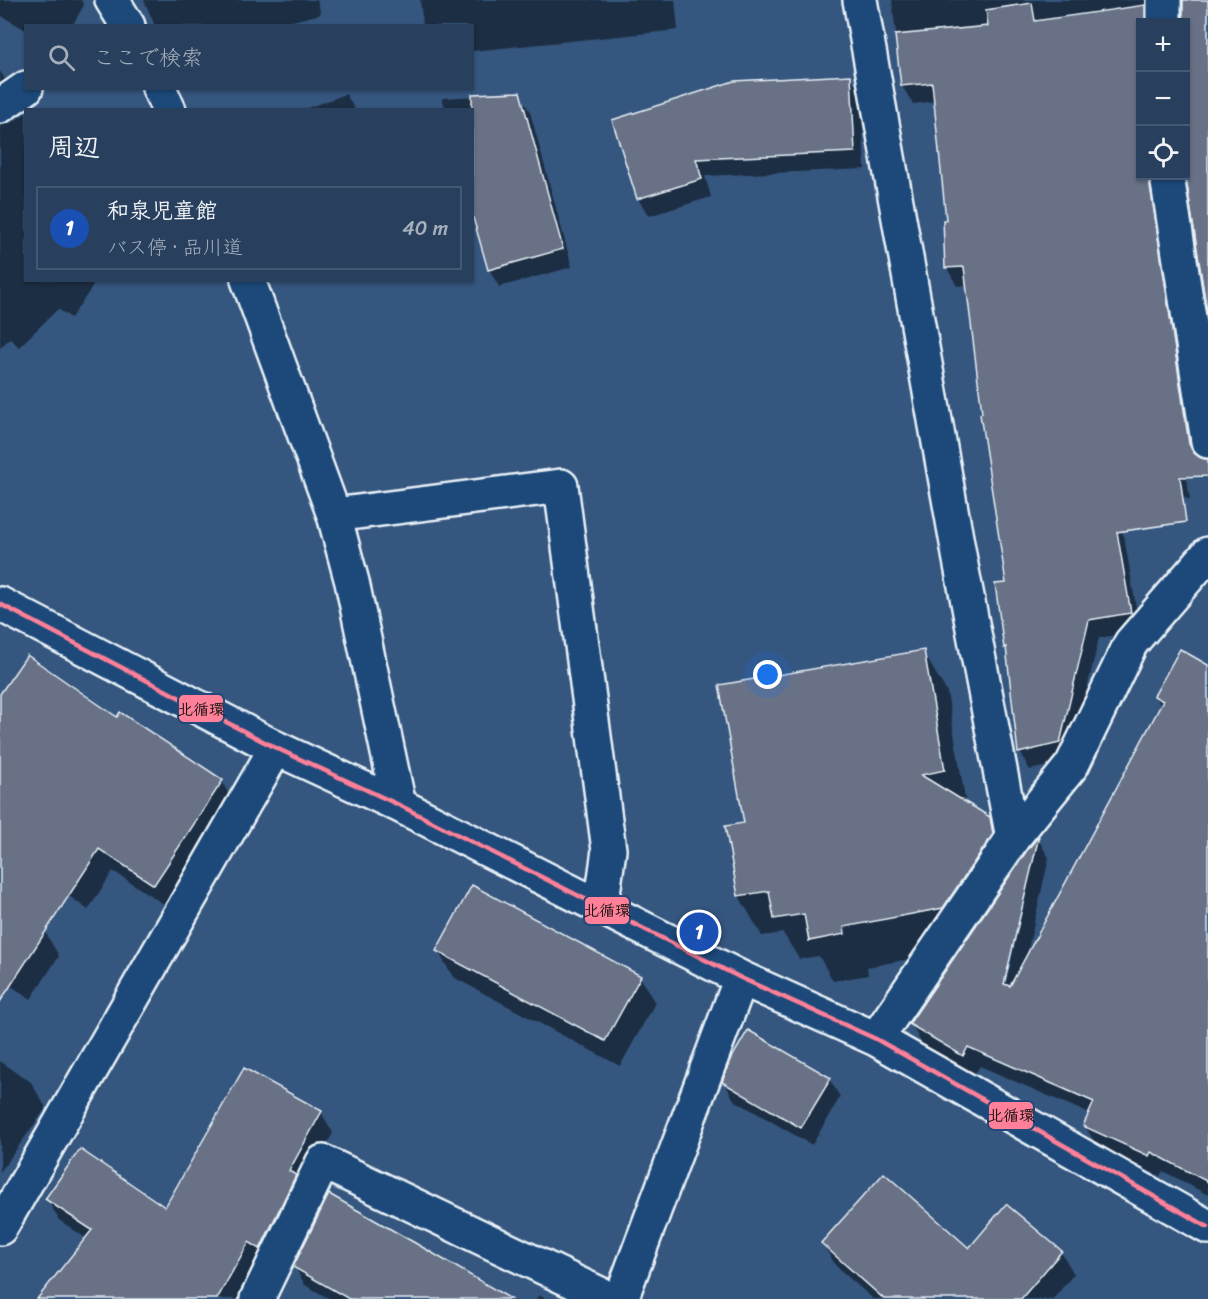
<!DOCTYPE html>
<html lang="ja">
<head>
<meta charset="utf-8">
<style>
	body { margin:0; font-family:Sriracha,"Klee One",sans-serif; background:#304764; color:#f1f3f6 }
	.controls { position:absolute; right:18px; top:18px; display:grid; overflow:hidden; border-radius:0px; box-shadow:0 2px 4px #0004 }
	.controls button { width:54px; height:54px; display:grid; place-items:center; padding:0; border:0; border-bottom:2px solid #445973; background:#28405e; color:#f1f3f6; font:30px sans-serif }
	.you { position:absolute; left:768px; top:675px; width:21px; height:21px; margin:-15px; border:4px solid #fff; border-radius:50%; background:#1a73e8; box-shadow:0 0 0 9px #1a73e833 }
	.badge { display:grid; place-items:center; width:39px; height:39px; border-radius:50%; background:#ffd166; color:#fff; font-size:20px; font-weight:700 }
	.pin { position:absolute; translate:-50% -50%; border:3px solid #fff; box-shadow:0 2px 6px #0006 }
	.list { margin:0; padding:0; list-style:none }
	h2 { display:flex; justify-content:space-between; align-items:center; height:78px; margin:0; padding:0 24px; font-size:26px }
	h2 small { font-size:20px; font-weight:400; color:#a5afbc }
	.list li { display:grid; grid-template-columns:39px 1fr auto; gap:18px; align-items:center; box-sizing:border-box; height:84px; margin:0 12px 12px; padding:0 12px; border:2px solid #445973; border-radius:0px }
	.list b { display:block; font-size:22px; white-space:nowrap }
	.list p { margin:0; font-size:20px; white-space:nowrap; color:#a5afbc }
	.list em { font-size:20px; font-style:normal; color:#a5afbc }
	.icon { flex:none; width:33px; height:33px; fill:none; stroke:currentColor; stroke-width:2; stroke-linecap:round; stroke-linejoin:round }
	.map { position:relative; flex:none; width:1208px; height:1299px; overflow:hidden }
	.search { position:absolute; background:#28405e; box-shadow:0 2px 4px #0004; left:24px; top:24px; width:450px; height:66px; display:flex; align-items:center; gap:15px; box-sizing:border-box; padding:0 21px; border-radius:0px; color:#a5afbc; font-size:22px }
	.panel { position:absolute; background:#28405e; box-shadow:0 2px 4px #0004; left:24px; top:108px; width:450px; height:174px; border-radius:0px }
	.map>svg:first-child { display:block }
	.shadow { fill:#0007; fill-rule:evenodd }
	.building { fill:#677186; stroke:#e8f1f8; stroke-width:1.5 }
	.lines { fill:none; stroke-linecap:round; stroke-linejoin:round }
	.minor-casing { stroke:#e8f1f8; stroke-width:38 }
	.minor { stroke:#1f4a7a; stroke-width:33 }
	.bus-1-casing { stroke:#1f4a7a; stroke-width:9 }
	.bus-1 { stroke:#ff8098; stroke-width:4.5 }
	.line-badge { stroke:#1f4a7a; stroke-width:2 }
	.pale-badge-label { font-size:16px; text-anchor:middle; font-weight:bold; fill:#111 }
</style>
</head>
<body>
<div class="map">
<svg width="1208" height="1299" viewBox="0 0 1208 1299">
	<rect width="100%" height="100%" fill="#35567e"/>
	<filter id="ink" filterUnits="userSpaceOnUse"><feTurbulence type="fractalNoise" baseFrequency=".0167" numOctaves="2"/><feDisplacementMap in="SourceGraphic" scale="12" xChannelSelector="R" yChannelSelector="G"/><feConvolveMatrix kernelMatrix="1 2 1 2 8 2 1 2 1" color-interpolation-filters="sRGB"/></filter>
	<g filter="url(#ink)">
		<!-- shadow -->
		<path class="shadow" d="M 0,0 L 81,0 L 84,5 L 72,26 L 26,26 L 26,30 L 0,15 Z
			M 144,0 L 317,0 L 321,14 L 272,26 L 155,26 Z
			M 420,0 L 675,0 L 678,30 L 472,51 L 472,26 L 423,26 Z
			M 892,0 L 1171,0 L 1155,22 L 1140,22 L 1140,176 L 1174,176 L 1158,198 L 1198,459 L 1184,460 L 1190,500 L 1099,460 L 1114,518 L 1124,536 L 1140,631 L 1099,638 L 1070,761 L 1030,770 L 1020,752 L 1008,651 L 1006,647 L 1008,584 L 983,415 L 967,285 L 957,286 L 947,268 L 947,221 L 936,101 L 913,104 L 902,86 Z
			M 0,71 L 14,94 L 0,104 Z
			M 851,77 L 861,95 L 865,169 L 705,176 L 711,197 L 649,216 L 638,199 L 614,121 Z
			M 346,94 L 355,110 L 302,110 Z
			M 519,94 L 530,112 L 572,267 L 499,287 L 489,269 L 472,110 L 446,110 L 442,98 Z
			M 26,113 L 26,280 L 90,280 L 93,286 L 71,318 L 58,309 L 19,347 L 10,338 L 0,348 L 0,126 L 11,123 Z
			M 923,652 L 947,692 L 966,804 L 989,818 L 1013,859 L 1015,871 L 1038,839 L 1049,858 L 1026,958 L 1161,706 L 1155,696 L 1208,667 L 1208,1195 L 1163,1171 L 1160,1176 L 1097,1146 L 1085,1126 L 1090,1114 L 980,1066 L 974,1075 L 922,1044 L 911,1024 L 962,949 L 867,967 L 868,975 L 833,981 L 819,956 L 799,959 L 783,933 L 762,936 L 739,896 L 746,824 ZM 1028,887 L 1004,991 L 1001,991 L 1024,891 Z
			M 0,697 L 117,719 L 222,782 L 235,805 L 168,907 L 113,871 L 88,910 L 0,844 Z
			M 0,904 L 45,932 L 59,956 L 31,999 L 0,979 Z
			M 438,951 L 640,977 L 655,1003 L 620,1066 L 453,977 Z
			M 0,1061 L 31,1082 L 46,1108 L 0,1172 Z
			M 830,1080 L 840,1097 L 812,1145 L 734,1100 L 724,1082 Z
			M 321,1112 L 333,1133 L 240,1299 L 54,1299 L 87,1239 L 59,1220 L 47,1199 L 166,1209 Z
			M 823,1244 L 969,1250 L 1061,1252 L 1074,1274 L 1053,1299 L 873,1299 L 836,1266 Z
			M 295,1267 L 508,1299 L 330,1299 L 305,1285 Z
			M 539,1295 L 546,1299 L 536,1299 Z"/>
		<!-- building -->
		<path class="building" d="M 1183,0 L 1208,0 L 1208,318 L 1185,173 L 1185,22 L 1183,22 Z
			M 1032,3 L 1035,21 L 1145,5 L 1145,22 L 1140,22 L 1140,176 L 1149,176 L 1189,444 L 1194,453 L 1201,458 L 1208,459 L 1208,476 L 1180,477 L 1186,522 L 1117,532 L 1131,613 L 1089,620 L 1060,743 L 1018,753 L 1006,647 L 1004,648 L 995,584 L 1006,583 L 980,414 L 982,413 L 964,267 L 945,268 L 943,220 L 946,220 L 932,83 L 901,86 L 895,35 L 988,26 L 986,10 Z
			M 851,75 L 855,152 L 696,159 L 702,179 L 637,199 L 612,120 L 734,81 Z
			M 520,92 L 563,249 L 488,270 L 472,214 L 472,94 Z
			M 1180,649 L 1208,665 L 1208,1182 L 1151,1152 L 1149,1156 L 1083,1126 L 1094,1102 L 968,1047 L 963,1056 L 909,1024 L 1028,849 L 1039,836 L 1004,984 L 1010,986 L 1163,701 L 1154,696 Z
			M 924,650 L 945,770 L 921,775 L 990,817 L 993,834 L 943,908 L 844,927 L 845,934 L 809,941 L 804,914 L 774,919 L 769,891 L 738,896 L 725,826 L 744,823 L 719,685 Z
			M 27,655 L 117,717 L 120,712 L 223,780 L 154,885 L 99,849 L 0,1002 L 0,694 Z
			M 472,885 L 641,976 L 605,1041 L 436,951 Z
			M 748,1030 L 831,1078 L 801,1128 L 722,1082 L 731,1059 Z
			M 244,1068 L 322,1111 L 289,1171 L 296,1175 L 260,1249 L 249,1242 L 217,1299 L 37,1299 L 92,1230 L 45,1199 L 80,1149 L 165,1207 Z
			M 884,1173 L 969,1248 L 1006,1204 L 1062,1251 L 1021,1299 L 884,1299 L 821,1243 Z
			M 329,1194 L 422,1247 L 511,1299 L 349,1299 L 293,1267 Z"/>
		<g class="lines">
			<!-- minor casing -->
			<g class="minor-casing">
				<path id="minor" d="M 112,0 L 128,26
					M 860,0 L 960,560 L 1013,838 L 876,1039
					M 1164,22 L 1164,0
					M 159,88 L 169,110
					M 0,106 L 26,88
					M 1167,176 L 1208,441
					M 248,280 L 334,515 L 352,582 L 399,805
					M 334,515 L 561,486 L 609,850 L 601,908
					M 0,604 L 276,748 L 399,805 L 741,978 L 876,1039 L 1208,1227
					M 1013,838 L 1072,765 L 1131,643 L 1208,554
					M 0,1228 L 276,748
					M 257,1299 L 323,1162 L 610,1299
					M 621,1299 L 741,978"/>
			</g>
			<!-- minor -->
			<use href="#minor" class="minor"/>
			<!-- bus-1 casing -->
			<g class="bus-1-casing">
				<path id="bus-1" d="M 0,604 L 276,748 L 399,805 L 741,978 L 876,1039 L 1208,1227"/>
			</g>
			<!-- bus-1 -->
			<use href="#bus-1" class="bus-1"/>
		</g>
	</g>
	<g class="line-badge">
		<rect x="178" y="694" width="46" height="29" rx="6" fill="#ff8098"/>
		<rect x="584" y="896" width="46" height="29" rx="6" fill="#ff8098"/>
		<rect x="988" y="1101" width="46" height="29" rx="6" fill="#ff8098"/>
	</g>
	<g class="pale-badge-label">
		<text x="201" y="715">北循環</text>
		<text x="607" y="916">北循環</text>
		<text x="1011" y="1121">北循環</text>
	</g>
</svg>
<div class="controls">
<button>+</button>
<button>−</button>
<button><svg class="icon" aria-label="locate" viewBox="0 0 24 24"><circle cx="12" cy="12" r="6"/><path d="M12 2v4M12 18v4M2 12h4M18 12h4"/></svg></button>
</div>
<div class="you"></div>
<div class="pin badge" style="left:699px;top:932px;background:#1a4fb4">1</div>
<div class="search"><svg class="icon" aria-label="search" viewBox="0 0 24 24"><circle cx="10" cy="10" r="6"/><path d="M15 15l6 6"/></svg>ここで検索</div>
<section class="panel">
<h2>周辺<small></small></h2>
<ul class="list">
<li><span class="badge" style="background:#1a4fb4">1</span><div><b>和泉児童館</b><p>バス停 · 品川道</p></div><em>40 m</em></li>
</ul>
</section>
</div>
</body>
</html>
